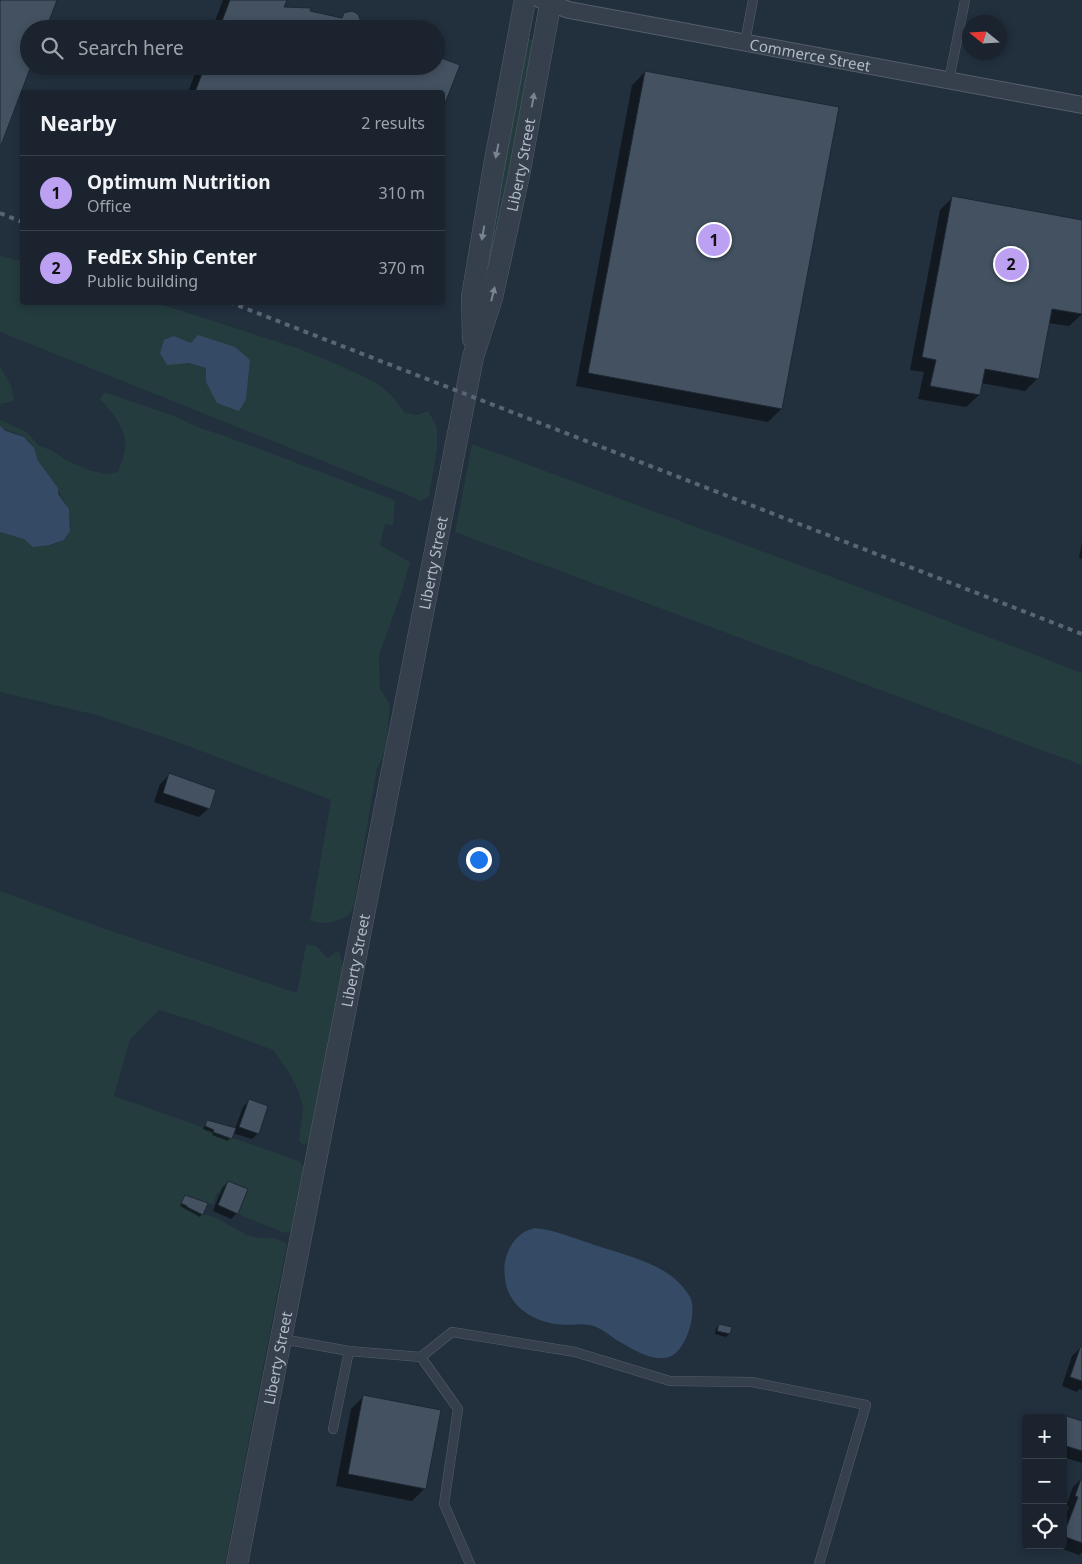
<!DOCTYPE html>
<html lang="en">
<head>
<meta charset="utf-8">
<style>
	body { margin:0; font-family:"Noto Sans",sans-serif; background:#272f3a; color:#f1f3f6 }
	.controls { position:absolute; right:15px; bottom:15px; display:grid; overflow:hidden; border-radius:5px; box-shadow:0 2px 8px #0003 }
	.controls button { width:45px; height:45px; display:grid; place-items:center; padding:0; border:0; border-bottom:1px solid #38404a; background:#1a232e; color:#f1f3f6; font:25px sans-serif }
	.compass { position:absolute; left:962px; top:15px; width:45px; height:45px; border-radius:50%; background:#1a232e; box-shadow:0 2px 8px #0003; rotate:288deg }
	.you { position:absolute; left:478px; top:859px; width:18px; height:18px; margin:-12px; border:4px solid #fff; border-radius:50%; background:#1a73e8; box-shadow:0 0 0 8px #1a73e833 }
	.badge { display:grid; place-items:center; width:32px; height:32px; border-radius:50%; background:#bca0f2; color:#111; font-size:16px; font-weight:700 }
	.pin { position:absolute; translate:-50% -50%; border:2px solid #fff; box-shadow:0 1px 5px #0006 }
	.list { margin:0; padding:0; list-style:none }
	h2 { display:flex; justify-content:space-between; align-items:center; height:65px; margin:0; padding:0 20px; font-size:21px }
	h2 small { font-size:16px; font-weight:400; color:#9fa4aa }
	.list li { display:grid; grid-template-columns:32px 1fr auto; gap:15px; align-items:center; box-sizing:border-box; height:75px; padding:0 20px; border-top:1px solid #38404a }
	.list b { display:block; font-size:19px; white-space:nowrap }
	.list p { margin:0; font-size:16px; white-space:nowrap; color:#9fa4aa }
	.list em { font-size:16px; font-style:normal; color:#9fa4aa }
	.icon { flex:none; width:28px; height:28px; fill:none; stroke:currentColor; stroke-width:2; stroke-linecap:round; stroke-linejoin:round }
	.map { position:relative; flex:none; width:1082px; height:1564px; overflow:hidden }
	.search { position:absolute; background:#1a232e; box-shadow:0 2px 8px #0003; left:20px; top:20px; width:425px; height:55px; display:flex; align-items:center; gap:12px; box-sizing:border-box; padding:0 18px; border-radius:28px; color:#9fa4aa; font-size:19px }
	.panel { position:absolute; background:#1a232e; box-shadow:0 2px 8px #0003; left:20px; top:90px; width:425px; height:215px; border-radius:5px }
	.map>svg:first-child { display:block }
	.green { fill:#243c3e; fill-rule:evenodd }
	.water { fill:#354b65 }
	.shadow { fill:#0007 }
	.building { fill:#435161; stroke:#1d2834 }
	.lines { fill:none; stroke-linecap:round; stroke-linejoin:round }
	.service-casing { stroke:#545e6b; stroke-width:10 }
	.minor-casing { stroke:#545e6b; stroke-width:18 }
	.tertiary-casing { stroke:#545e6b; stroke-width:22 }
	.service { stroke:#36404d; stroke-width:9 }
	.minor { stroke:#36404d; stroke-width:16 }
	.tertiary { stroke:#36404d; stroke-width:21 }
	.rail { stroke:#586574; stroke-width:4; stroke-dasharray:5 5; stroke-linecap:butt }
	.oneway { fill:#7a8491 }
	.labels { text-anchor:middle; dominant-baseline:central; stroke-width:4.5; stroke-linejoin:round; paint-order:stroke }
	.street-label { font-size:15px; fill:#b1bbc8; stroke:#1b2632 }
</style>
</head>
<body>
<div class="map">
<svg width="1082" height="1564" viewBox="0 0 1082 1564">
	<rect width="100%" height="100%" fill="#222f3d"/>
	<!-- green -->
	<path class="green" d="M 528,38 L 535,41 L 484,301 L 495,198 Z
		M 0,256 L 22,261 L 22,302 L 157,303 L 300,349 L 334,363 L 375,382 L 391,395 L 405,413 L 417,415 L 428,411 L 437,427 L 437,450 L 429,496 L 420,502 L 415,498 L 0,332 ZM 174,336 L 191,343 L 250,360 L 246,400 L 239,410 L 206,382 L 206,368 L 189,363 Z
		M 0,366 L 11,386 L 14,401 L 0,404 Z
		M 104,392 L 177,417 L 200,428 L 222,435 L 395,500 L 393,526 L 385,524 L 380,545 L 410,562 L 401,594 L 379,656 L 380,689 L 390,704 C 388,721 388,754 377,768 L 354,905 L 350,914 C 337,923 326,925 310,921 L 331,800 L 172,740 L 96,715 L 0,692 L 0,532 C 16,534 32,544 49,545 C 54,545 63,541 66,538 C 83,516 50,481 39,463 C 34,454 34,443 24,437 C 17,432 8,432 0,426 L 0,420 L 27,432 L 39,446 L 51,450 L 66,460 L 88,470 L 106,474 L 118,472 C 120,465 124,457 125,449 C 128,430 112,412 100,399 Z
		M 472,444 L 867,590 L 1082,673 L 1082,765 L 455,532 Z
		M 0,891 L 108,930 L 297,993 L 306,944 L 316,946 L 328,958 L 336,952 L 340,953 L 343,968 L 341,979 L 309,1142 L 304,1145 L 299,1141 L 303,1108 L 298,1090 L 290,1074 L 273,1050 L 192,1020 L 159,1010 L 130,1040 L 114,1096 L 299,1161 L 304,1167 L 294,1226 L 291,1231 L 285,1233 L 238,1214 L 248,1189 L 228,1181 L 222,1195 L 217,1193 L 213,1205 L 185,1195 L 181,1203 L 187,1206 L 187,1208 L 216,1218 L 247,1235 L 259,1238 L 275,1238 L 287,1244 L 225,1564 L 0,1564 Z"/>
	<!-- water -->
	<path class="water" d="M 198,335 L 235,347 L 250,360 L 246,400 L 239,411 L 217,403 L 206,382 L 206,368 L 189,363 L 167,365 L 160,353 L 164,340 L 174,336 L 191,343 Z
		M 0,426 L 6,431 L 24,437 L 34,448 L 38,461 L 58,488 L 58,494 L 69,509 L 70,531 L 64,540 L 50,545 L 33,547 L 24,539 L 0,532 Z
		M 535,1228 C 554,1230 571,1237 589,1243 C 624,1256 670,1262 690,1297 C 698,1312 686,1352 669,1357 C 652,1362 634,1350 620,1342 C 610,1336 602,1328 590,1325 C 580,1323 568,1326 556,1324 C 534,1321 512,1308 506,1285 C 504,1273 503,1263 508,1252 C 513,1240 521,1231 535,1228 Z"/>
	<!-- shadow -->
	<path class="shadow" d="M 223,0 L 284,0 L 283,8 L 341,19 L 347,13 L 357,25 L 364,29 L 212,29 Z
		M 198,66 L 458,66 L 442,92 L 188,92 Z
		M 645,72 L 781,409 L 768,422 L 576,386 L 632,85 Z
		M 952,198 L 1082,221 L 1082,314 L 1069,326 L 1048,323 L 1038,378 L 1025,391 L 981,383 L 979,395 L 966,407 L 918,399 L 924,372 L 910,370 L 940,210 Z
		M 1082,542 L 1082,559 L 1079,558 Z
		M 169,775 L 209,808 L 199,817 L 154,802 L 160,784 Z
		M 249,1101 L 258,1133 L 252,1139 L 233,1133 L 228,1141 L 212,1135 L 213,1133 L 203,1129 L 207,1121 L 235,1129 L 243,1107 Z
		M 228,1182 L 237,1213 L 231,1219 L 213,1211 L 222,1188 Z
		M 185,1196 L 202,1214 L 200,1217 L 180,1206 Z
		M 719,1326 L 730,1328 L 729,1334 L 726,1337 L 715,1334 L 716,1328 Z
		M 1081,1347 L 1082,1390 L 1079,1389 L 1077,1392 L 1062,1386 L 1072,1356 Z
		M 364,1396 L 425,1488 L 412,1501 L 336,1486 L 351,1409 Z
		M 1060,1415 L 1082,1422 L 1082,1463 L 1063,1457 L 1063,1418 L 1058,1418 Z
		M 1082,1478 L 1082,1552 L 1079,1555 L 1055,1546 L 1063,1545 L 1063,1522 L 1069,1507 L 1066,1506 L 1073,1487 Z"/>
	<!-- building -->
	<path class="building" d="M 0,0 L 57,0 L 46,29 L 29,29 L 29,66 L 31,66 L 0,148 Z
		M 230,0 L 287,0 L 284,7 L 311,8 L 310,11 L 342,18 L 344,13 L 352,11 L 358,14 L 360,19 L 359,25 L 367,29 L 219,29 Z
		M 436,56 L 460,65 L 442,111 L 442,92 L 195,92 L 205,66 L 436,66 Z
		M 645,71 L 839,107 L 782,409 L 588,373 Z
		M 952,196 L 1082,220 L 1082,314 L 1052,309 L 1039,379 L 985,369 L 980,395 L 930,386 L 936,360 L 922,357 Z
		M 169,773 L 216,790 L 210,809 L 163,793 Z
		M 249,1099 L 268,1106 L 259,1134 L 239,1127 Z
		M 207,1120 L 236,1128 L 232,1139 L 213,1132 L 214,1130 L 205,1126 Z
		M 228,1181 L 248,1189 L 238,1214 L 218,1205 Z
		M 185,1195 L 208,1203 L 203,1215 L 187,1207 L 187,1206 L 181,1203 Z
		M 719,1324 L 732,1327 L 730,1334 L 717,1331 Z
		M 1081,1345 L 1082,1346 L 1082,1381 L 1070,1377 Z
		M 363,1395 L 441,1410 L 426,1489 L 348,1474 Z
		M 1060,1414 L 1082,1421 L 1082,1451 L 1063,1445 L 1063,1418 L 1058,1418 Z
		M 1082,1476 L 1082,1543 L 1063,1536 L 1078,1497 L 1075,1496 Z"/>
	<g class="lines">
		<!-- service casing -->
		<g class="service-casing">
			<path id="service" d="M 745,42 L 753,0
				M 949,80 L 965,0
				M 282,1339 L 349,1351 L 421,1357 L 452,1332 L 575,1352 L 670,1381 L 752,1382 L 866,1405 L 819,1564
				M 421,1357 L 458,1409 L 444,1504 L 470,1564
				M 333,1429 L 349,1351"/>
		</g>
		<!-- minor casing -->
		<g class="minor-casing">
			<g id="minor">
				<path id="s1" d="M 541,0 L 569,10 L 1082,105"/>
			</g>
		</g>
		<!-- tertiary casing -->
		<g class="tertiary-casing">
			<g id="tertiary">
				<path d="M 473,339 L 472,297 L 494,166 L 525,0"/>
				<path id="s2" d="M 237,1564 L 473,357 L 492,298 L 519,175 L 551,0"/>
			</g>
		</g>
		<!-- service -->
		<use href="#service" class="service"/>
		<!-- minor -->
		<use href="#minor" class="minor"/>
		<!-- tertiary -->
		<use href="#tertiary" class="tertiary"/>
		<!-- rail -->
		<path class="rail" d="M 0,213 L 22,222
			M 229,302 L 1082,634"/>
	</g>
	<!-- one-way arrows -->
	<defs><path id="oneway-solid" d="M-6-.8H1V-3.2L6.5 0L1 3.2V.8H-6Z" transform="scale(1.25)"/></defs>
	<g class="oneway">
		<use href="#oneway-solid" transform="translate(533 100) rotate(-80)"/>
		<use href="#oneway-solid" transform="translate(497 151) rotate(101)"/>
		<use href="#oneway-solid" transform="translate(483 233) rotate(100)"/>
		<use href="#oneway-solid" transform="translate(493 294) rotate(-76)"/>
	</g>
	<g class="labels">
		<!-- street labels -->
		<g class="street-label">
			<text stroke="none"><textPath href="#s1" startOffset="275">Commerce Street</textPath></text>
			<text stroke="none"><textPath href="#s2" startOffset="1428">Liberty Street</textPath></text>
			<text stroke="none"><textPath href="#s2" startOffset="1020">Liberty Street</textPath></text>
			<text stroke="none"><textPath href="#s2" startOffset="615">Liberty Street</textPath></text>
			<text stroke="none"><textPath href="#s2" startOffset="210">Liberty Street</textPath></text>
		</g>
	</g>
</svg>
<div class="controls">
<button>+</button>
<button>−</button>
<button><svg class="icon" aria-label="locate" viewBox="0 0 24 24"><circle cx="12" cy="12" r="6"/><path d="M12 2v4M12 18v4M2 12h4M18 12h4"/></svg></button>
</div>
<svg class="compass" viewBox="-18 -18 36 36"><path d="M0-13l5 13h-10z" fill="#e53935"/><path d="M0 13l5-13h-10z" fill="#9fa4aa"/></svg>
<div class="you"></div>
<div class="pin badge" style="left:714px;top:240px">1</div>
<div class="pin badge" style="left:1011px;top:264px">2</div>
<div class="search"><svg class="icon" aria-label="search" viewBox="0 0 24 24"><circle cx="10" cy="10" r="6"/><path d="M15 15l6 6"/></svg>Search here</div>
<section class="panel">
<h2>Nearby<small>2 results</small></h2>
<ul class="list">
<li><span class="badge">1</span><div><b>Optimum Nutrition</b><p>Office</p></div><em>310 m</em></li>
<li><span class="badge">2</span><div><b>FedEx Ship Center</b><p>Public building</p></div><em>370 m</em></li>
</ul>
</section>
</div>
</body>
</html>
